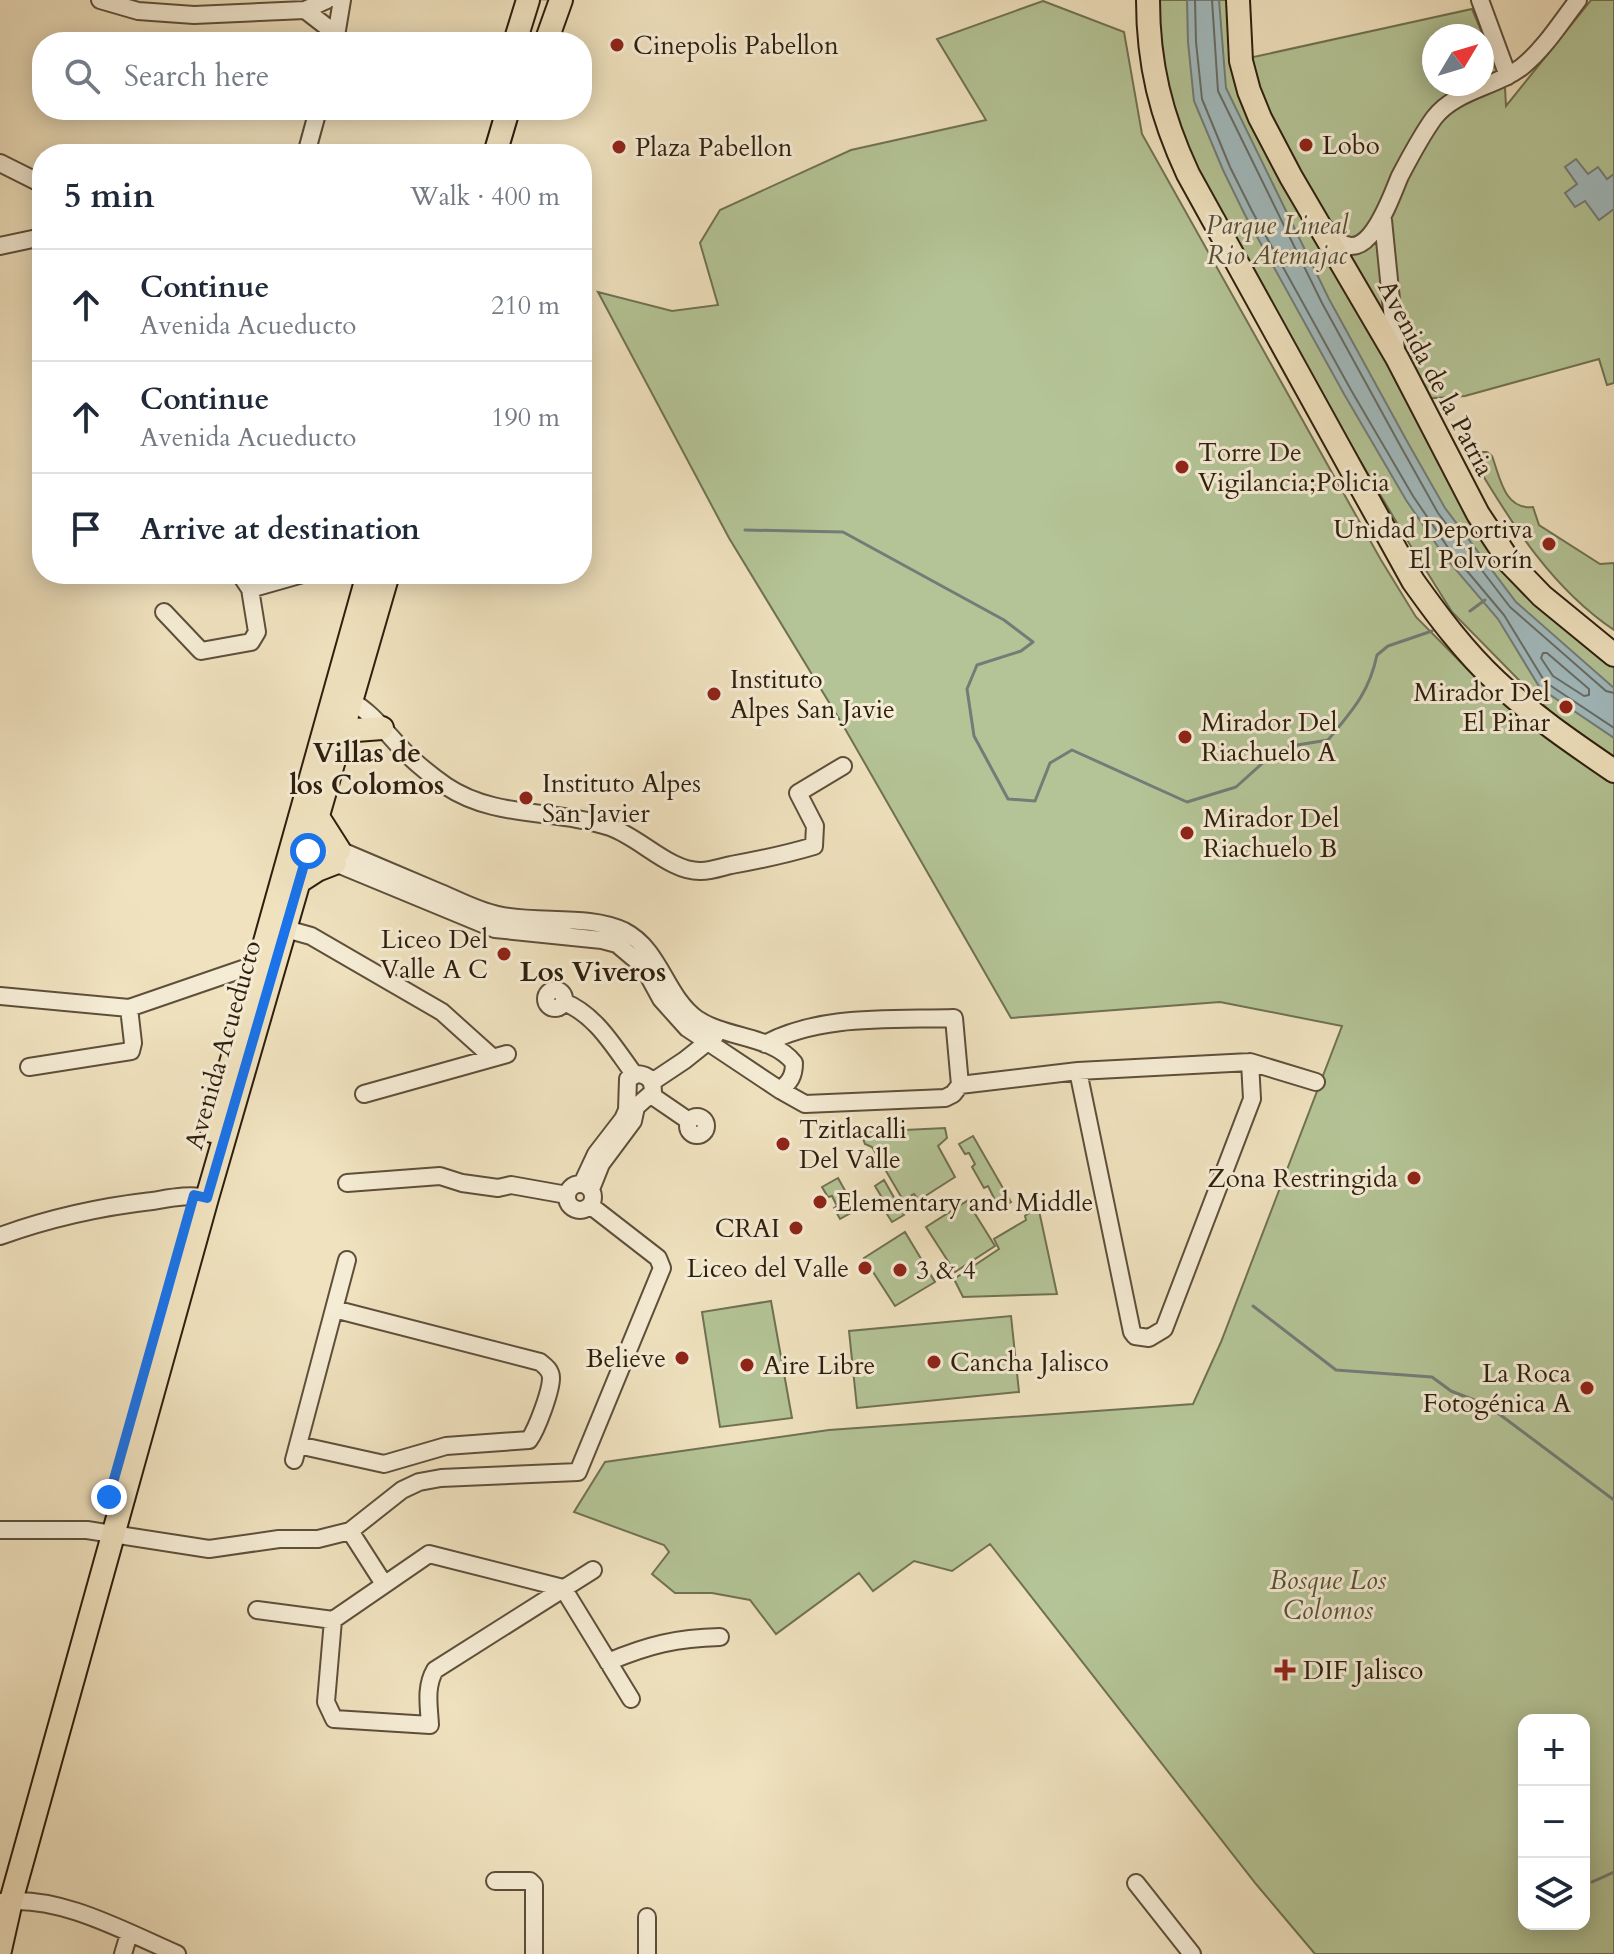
<!DOCTYPE html>
<html lang="en">
<head>
<meta charset="utf-8">
<style>
	body { margin:0; font-family:Cardo,serif; background:#f6f6f7; color:#1f2937 }
	.controls { position:absolute; right:24px; bottom:24px; display:grid; overflow:hidden; border-radius:16px; box-shadow:0 4px 20px #0003 }
	.controls button { width:72px; height:72px; display:grid; place-items:center; padding:0; border:0; border-bottom:2px solid #e0e1e3; background:#fff; color:#1f2937; font:40px sans-serif }
	.compass { position:absolute; left:1422px; top:24px; width:72px; height:72px; border-radius:50%; background:#fff; box-shadow:0 4px 20px #0003; rotate:52deg }
	.stop { position:absolute; width:24px; height:24px; margin:-18px; border:6px solid #1a73e8; border-radius:50%; background:#fff }
	.stop.end { background:#1a73e8; border-color:#fff; box-shadow:0 2px 8px #0008 }
	.list { margin:0; padding:0; list-style:none }
	h2 { display:flex; justify-content:space-between; align-items:center; height:104px; margin:0; padding:0 32px; font-size:34px }
	h2 small { font-size:26px; font-weight:400; color:#747a83 }
	.list li { display:grid; grid-template-columns:52px 1fr auto; gap:24px; align-items:center; box-sizing:border-box; height:112px; padding:0 32px; border-top:2px solid #e0e1e3 }
	.list b { display:block; font-size:30px; white-space:nowrap }
	.list p { margin:0; font-size:26px; white-space:nowrap; color:#747a83 }
	.list em { font-size:26px; font-style:normal; color:#747a83 }
	.icon { flex:none; width:44px; height:44px; fill:none; stroke:currentColor; stroke-width:2; stroke-linecap:round; stroke-linejoin:round }
	.map { position:relative; flex:none; width:1614px; height:1954px; overflow:hidden }
	.search { position:absolute; background:#fff; box-shadow:0 4px 20px #0003; left:32px; top:32px; width:560px; height:88px; display:flex; align-items:center; gap:20px; box-sizing:border-box; padding:0 28px; border-radius:32px; color:#747a83; font-size:30px }
	.panel { position:absolute; background:#fff; box-shadow:0 4px 20px #0003; left:32px; top:144px; width:560px; height:440px; border-radius:32px }
	.map>svg:first-child { display:block }
	.green { fill:#b4c496; stroke:#707152; stroke-width:2; fill-rule:evenodd }
	.water { fill:#a1babe; stroke:#737c77; stroke-width:2 }
	.lines { fill:none; stroke-linecap:round; stroke-linejoin:round }
	.shore { stroke:#676c66; stroke-width:2 }
	.stream { stroke:#737c77; stroke-width:3 }
	.major-tunnel { stroke:#c9bb9b; stroke-width:22; stroke-dasharray:22 11; stroke-linecap:butt }
	.minor-casing { stroke:#5e4f3a; stroke-width:20 }
	.major-casing { stroke:#2d1e0d; stroke-width:26 }
	.minor { stroke:#f5ecd5; stroke-width:16 }
	.major { stroke:#f0e2bf; stroke-width:22 }
	.route { stroke:#1a73e8; stroke-width:10 }
	.poi-dot { fill:#8f2418; stroke:#f5ecd5; stroke-width:3 }
	.labels { text-anchor:middle; dominant-baseline:central; stroke-width:6; stroke-linejoin:round; paint-order:stroke }
	.poi-label { font-size:26px; fill:#2d1e0d; stroke:#f5ecd5; text-anchor:start }
	.park-label { font-size:26px; font-style:italic; fill:#565036; stroke:#f5ecd5 }
	.street-label { font-size:26px; fill:#2d1e0d; stroke:#f5ecd5 }
	.neighbourhood-label { font-size:28px; font-weight:bold; fill:#2d1e0d; stroke:#f5ecd5 }
</style>
</head>
<body>
<div class="map">
<svg width="1614" height="1954" viewBox="0 0 1614 1954">
	<rect width="100%" height="100%" fill="#f0e2bf"/>
	<filter id="stains"><feTurbulence type="fractalNoise" baseFrequency=".0025" numOctaves="4"/><feColorMatrix values="0 0 0 0 .2 0 0 0 0 .09 0 0 0 0 .02 0 0 0 .5 -.17"/></filter>
	<radialGradient id="worn" r=".72"><stop offset=".6" stop-color="#630" stop-opacity="0"/><stop offset="1" stop-color="#630" stop-opacity=".3"/></radialGradient>
	<!-- green -->
	<path class="green" d="M 1159,0 L 1234,0 L 1239,73 L 1489,538 L 1614,663 L 1614,763 L 1569,731 L 1452,612 L 1407,540 L 1313,381 L 1177,134 L 1160,75 Z
		M 1591,0 L 1614,0 L 1614,383 L 1607,385 L 1599,359 L 1465,396 L 1421,399 L 1271,123 L 1249,58 L 1472,9 L 1505,87 L 1506,106 ZM 1434,36 L 1482,36 L 1482,84 L 1434,84 Z
		M 1043,1 L 1124,32 L 1142,134 L 1381,560 L 1416,617 L 1494,696 L 1560,747 L 1614,781 L 1614,1954 L 1315,1954 L 1256,1884 L 990,1544 L 952,1571 L 914,1561 L 873,1591 L 859,1573 L 776,1634 L 750,1600 L 712,1593 L 675,1593 L 652,1574 L 669,1552 L 664,1545 L 574,1512 L 605,1462 L 829,1430 L 1193,1404 L 1221,1342 L 1342,1026 L 1220,1002 L 1011,1018 L 844,727 L 729,538 L 598,292 L 672,311 L 718,305 L 700,243 L 720,210 L 851,150 L 986,120 L 937,39 ZM 1524,1720 L 1584,1720 L 1584,1924 L 1524,1924 Z
		M 1481,452 L 1487,452 L 1492,456 C 1500,477 1504,510 1533,507 L 1539,525 L 1600,564 L 1614,563 L 1614,630 C 1553,589 1513,526 1476,464 L 1477,456 Z
		M 871,1128 L 884,1131 L 945,1128 L 947,1138 L 938,1146 L 955,1177 L 919,1200 L 914,1194 L 903,1200 L 872,1147 L 865,1144 L 862,1136 L 864,1131 Z
		M 973,1136 L 1011,1202 L 996,1210 L 991,1200 L 994,1198 L 988,1186 L 984,1188 L 972,1167 L 975,1164 L 969,1153 L 965,1154 L 959,1144 Z
		M 838,1178 L 856,1210 L 840,1219 L 834,1208 L 837,1206 L 832,1196 L 828,1197 L 822,1187 Z
		M 884,1180 L 904,1215 L 892,1222 L 885,1211 L 889,1209 L 875,1186 Z
		M 967,1201 L 995,1246 L 955,1272 L 926,1227 Z
		M 1038,1206 L 1057,1294 L 963,1297 L 954,1279 L 999,1249 L 994,1239 L 1026,1220 L 1025,1216 Z
		M 905,1232 L 935,1282 L 895,1306 L 864,1258 Z
		M 771,1301 L 792,1418 L 720,1427 L 702,1312 Z
		M 1011,1316 L 1019,1392 L 857,1408 L 849,1331 Z"/>
	<!-- water -->
	<path class="water" d="M 1187,0 L 1219,0 L 1226,88 L 1329,299 L 1408,443 L 1445,508 L 1516,602 L 1614,688 L 1614,738 L 1540,688 L 1498,619 L 1445,557 L 1406,500 L 1344,394 L 1245,215 L 1223,170 L 1194,101 L 1188,42 Z
		M 1576,159 L 1588,174 L 1598,167 L 1607,179 L 1614,174 L 1614,209 L 1599,220 L 1585,201 L 1575,207 L 1565,193 L 1577,184 L 1565,167 Z"/>
	<g class="lines">
		<!-- shore -->
		<path class="shore" d="M 1195,0 L 1196,42 L 1202,99 L 1230,167 L 1252,211 L 1351,390 L 1413,496 L 1451,552 L 1504,615 L 1545,682 L 1614,728
			M 1212,0 L 1218,91 L 1322,303 L 1401,447 L 1438,513 L 1510,607 L 1606,691 L 1614,693
			M 1547,653 L 1589,689 L 1589,695 L 1584,696 L 1553,676 L 1541,658 L 1543,653 Z"/>
		<!-- stream -->
		<path class="stream" d="M 745,530 L 843,532 L 1004,620 L 1033,642 L 1021,651 L 977,665 L 967,689 L 974,736 L 1008,799 L 1035,801 L 1050,763 L 1072,750 L 1187,802 L 1236,787 L 1266,760 L 1291,746 L 1328,740 C 1352,711 1369,693 1377,655 L 1388,646 L 1432,631
			M 1470,611 L 1485,600
			M 1253,1306 L 1336,1370 L 1432,1377 L 1451,1391 L 1487,1405 L 1614,1500
			M 1592,1882 L 1614,1872"/>
		<!-- major-tunnel -->
		<path class="major-tunnel" d="M 540,1 L 540,0"/>
		<!-- minor casing -->
		<g class="minor-casing">
			<path id="minor" d="M 100,0 L 138,11 L 194,15 L 305,10 L 327,0
				M 1480,0 L 1508,76
				M 305,10 L 336,34
				M 335,42 L 342,0
				M 306,154 L 318,110
				M 0,163 L 42,184
				M 1383,220 L 1396,350
				M 1329,230 C 1364,280 1390,199 1400,176 C 1410,157 1421,136 1434,118 C 1455,90 1497,87 1523,66 C 1545,48 1561,22 1578,0
				M 0,246 L 42,237
				M 250,589 L 303,574
				M 164,612 L 201,651 L 251,642 L 257,632 L 250,589 L 240,574
				M 351,701 C 371,712 384,730 400,747 C 414,762 429,774 446,786 C 495,819 556,809 610,827 C 641,838 670,872 701,871 C 711,871 722,867 731,865 C 759,860 787,854 814,846 L 815,826 L 798,793 L 843,766
				M 299,848 L 495,929 L 602,940 L 617,944 L 643,966 L 661,999 L 687,1028 L 780,1090 C 790,1082 794,1076 794,1063 C 772,1035 727,1039 697,1019 C 665,996 661,950 624,931 C 589,914 537,924 498,915 C 477,911 456,899 436,891 C 401,876 365,861 330,846
				M 286,929 L 311,936 L 442,1012 L 492,1057
				M546 999a9 9 0 1 1 18 0a9 9 0 1 1-18 0Z
				M 0,996 L 129,1008 L 257,964
				M 564,1002 C 596,1015 614,1047 634,1074
				M 765,1044 C 820,1014 893,1020 954,1018 L 960,1085 L 953,1094 L 945,1098 L 805,1104 L 780,1090
				M 29,1067 L 131,1051 L 133,1043 L 129,1008
				M 1078,1071 L 1132,1332 L 1135,1336 L 1149,1338 L 1164,1329 L 1252,1099 L 1250,1062
				M 652,1082 L 685,1060 L 715,1036
				M 960,1085 L 1078,1071 L 1250,1062 L 1316,1082
				M 364,1094 L 507,1054
				M 651,1095 L 689,1121
				M688 1126a9 9 0 1 1 18 0a9 9 0 1 1-18 0Z
				M 347,1183 L 440,1176 L 462,1183 L 498,1188 L 511,1185 L 567,1195
				M567 1197a13 13 0 1 1 26 0a13 13 0 1 1-26 0Z
				M 582,1184 L 596,1154 L 623,1119 L 627,1110 L 628,1079 L 637,1074 C 649,1075 653,1081 653,1092 L 636,1107 L 633,1121 L 601,1164 L 591,1189
				M 0,1236 C 50,1218 99,1207 152,1201 C 171,1198 189,1194 207,1198
				M 298,1445 L 384,1464 L 446,1446 L 529,1440 C 537,1429 551,1391 551,1378 C 551,1370 545,1366 540,1362 L 334,1309
				M 294,1460 L 347,1260
				M 0,1530 L 87,1530 L 209,1549 L 279,1539 L 318,1539 L 350,1531 L 402,1490 L 419,1482 L 441,1478 L 578,1472 L 662,1268 L 658,1258 L 591,1206
				M 350,1531 L 384,1584
				M 257,1610 L 333,1620 L 429,1554 L 563,1588 L 631,1699
				M 333,1620 L 326,1702 L 334,1719 L 430,1725 C 429,1706 425,1687 435,1670 L 593,1570
				M 608,1662 C 648,1645 677,1638 720,1637
				M 495,1881 L 530,1881 L 534,1885 L 534,1954
				M 1136,1883 L 1192,1954
				M 2,1902 C 58,1894 126,1932 177,1954
				M 647,1917 L 647,1954
				M 123,1954 L 129,1934"/>
		</g>
		<!-- major casing -->
		<g class="major-casing">
			<path id="major" d="M 1148,0 C 1148,64 1161,116 1188,174 L 1413,581 C 1438,616 1464,651 1496,681 C 1532,715 1573,743 1614,771
				M 1238,0 L 1241,61 L 1249,91 L 1260,118 L 1291,177 L 1397,358 L 1478,514 L 1511,564 L 1542,596 L 1614,655
				M 515,42 L 528,0
				M 546,42 L 561,0
				M 495,154 L 508,110
				M 341,737 L 356,730 L 382,728
				M 318,817 L 339,850
				M 300,881 L 317,870 L 335,863
				M 212,1131 L 368,574
				M 0,1950 L 11,1901 L 207,1198 L 388,574"/>
		</g>
		<!-- minor -->
		<use href="#minor" class="minor"/>
		<!-- major -->
		<use href="#major" class="major"/>
	</g>
	<g class="lines">
		<!-- route -->
		<path class="route" d="M 109,1497 L 194,1195 L 207,1198 L 308,851"/>
	</g>
	<!-- markers -->
	<g class="poi-dot">
		<circle cx="617" cy="45" r="8"/>
		<circle cx="1306" cy="145" r="8"/>
		<circle cx="619" cy="147" r="8"/>
		<circle cx="1182" cy="467" r="8"/>
		<circle cx="1549" cy="544" r="8"/>
		<circle cx="714" cy="694" r="8"/>
		<circle cx="1566" cy="707" r="8"/>
		<circle cx="1185" cy="737" r="8"/>
		<circle cx="526" cy="798" r="8"/>
		<circle cx="1187" cy="833" r="8"/>
		<circle cx="504" cy="954" r="8"/>
		<circle cx="783" cy="1144" r="8"/>
		<circle cx="1414" cy="1178" r="8"/>
		<circle cx="820" cy="1202" r="8"/>
		<circle cx="796" cy="1228" r="8"/>
		<circle cx="865" cy="1268" r="8"/>
		<circle cx="900" cy="1270" r="8"/>
		<circle cx="682" cy="1358" r="8"/>
		<circle cx="934" cy="1362" r="8"/>
		<circle cx="747" cy="1365" r="8"/>
		<circle cx="1587" cy="1388" r="8"/>
		<path d="M1281 1658h8v8h8v8h-8v8h-8v-8h-8v-8h8z"/>
	</g>
	<g class="labels">
		<!-- poi labels -->
		<g class="poi-label">
			<text x="633" y="45">Cinepolis Pabellon</text>
			<text x="1322" y="145">Lobo</text>
			<text x="635" y="147">Plaza Pabellon</text>
			<text x="1198" y="452">Torre De<tspan x="1198" dy="30">Vigilancia;Policia</tspan></text>
			<text x="1533" y="529" text-anchor="end">Unidad Deportiva<tspan x="1533" dy="30">El Polvorín</tspan></text>
			<text x="730" y="679">Instituto<tspan x="730" dy="30">Alpes San Javie</tspan></text>
			<text x="1550" y="692" text-anchor="end">Mirador Del<tspan x="1550" dy="30">El Pinar</tspan></text>
			<text x="1201" y="722">Mirador Del<tspan x="1201" dy="30">Riachuelo A</tspan></text>
			<text x="542" y="783">Instituto Alpes<tspan x="542" dy="30">San Javier</tspan></text>
			<text x="1203" y="818">Mirador Del<tspan x="1203" dy="30">Riachuelo B</tspan></text>
			<text x="488" y="939" text-anchor="end">Liceo Del<tspan x="488" dy="30">Valle A C</tspan></text>
			<text x="799" y="1129">Tzitlacalli<tspan x="799" dy="30">Del Valle</tspan></text>
			<text x="1398" y="1178" text-anchor="end">Zona Restringida</text>
			<text x="836" y="1202">Elementary and Middle</text>
			<text x="780" y="1228" text-anchor="end">CRAI</text>
			<text x="849" y="1268" text-anchor="end">Liceo del Valle</text>
			<text x="916" y="1270">3 &amp; 4</text>
			<text x="666" y="1358" text-anchor="end">Believe</text>
			<text x="950" y="1362">Cancha Jalisco</text>
			<text x="763" y="1365">Aire Libre</text>
			<text x="1571" y="1373" text-anchor="end">La Roca<tspan x="1571" dy="30">Fotogénica A</tspan></text>
			<text x="1303" y="1670">DIF Jalisco</text>
		</g>
		<!-- park labels -->
		<g class="park-label">
			<text x="1277" y="225">Parque Lineal<tspan x="1277" dy="30">Rio Atemajac</tspan></text>
			<text x="1328" y="1580">Bosque Los<tspan x="1328" dy="30">Colomos</tspan></text>
		</g>
		<!-- street labels -->
		<g class="street-label">
			<text transform="translate(1436 378) rotate(62)">Avenida de la Patria</text>
			<text transform="translate(223 1045) rotate(-74)">Avenida Acueducto</text>
		</g>
		<!-- neighbourhood labels -->
		<g class="neighbourhood-label">
			<text x="367" y="753">Villas de<tspan x="367" dy="32">los Colomos</tspan></text>
			<text x="593" y="972">Los Viveros</text>
		</g>
	</g>
	<rect width="100%" height="100%" filter="url(#stains)"/>
	<rect width="100%" height="100%" fill="url(#worn)"/>
</svg>
<div class="controls">
<button>+</button>
<button>−</button>
<button><svg class="icon" aria-label="layers" viewBox="0 0 24 24"><path d="M12 4l9 5-9 5-9-5zM3 14l9 5 9-5"/></svg></button>
</div>
<svg class="compass" viewBox="-18 -18 36 36"><path d="M0-13l5 13h-10z" fill="#e53935"/><path d="M0 13l5-13h-10z" fill="#747a83"/></svg>
<div class="stop" style="left:308px;top:851px"></div>
<div class="stop end" style="left:109px;top:1497px"></div>
<div class="search"><svg class="icon" aria-label="search" viewBox="0 0 24 24"><circle cx="10" cy="10" r="6"/><path d="M15 15l6 6"/></svg>Search here</div>
<section class="panel">
<h2>5 min<small>Walk · 400 m</small></h2>
<ul class="list">
<li><svg class="icon" aria-label="ahead" viewBox="0 0 24 24"><path d="M12 20V5M6 11l6-6 6 6"/></svg><div><b>Continue</b><p>Avenida Acueducto</p></div><em>210 m</em></li>
<li><svg class="icon" aria-label="ahead" viewBox="0 0 24 24"><path d="M12 20V5M6 11l6-6 6 6"/></svg><div><b>Continue</b><p>Avenida Acueducto</p></div><em>190 m</em></li>
<li><svg class="icon" aria-label="arrive" viewBox="0 0 24 24"><path d="M6 21V4h12l-3 4 3 4H6"/></svg><div><b>Arrive at destination</b></div></li>
</ul>
</section>
</div>
</body>
</html>
